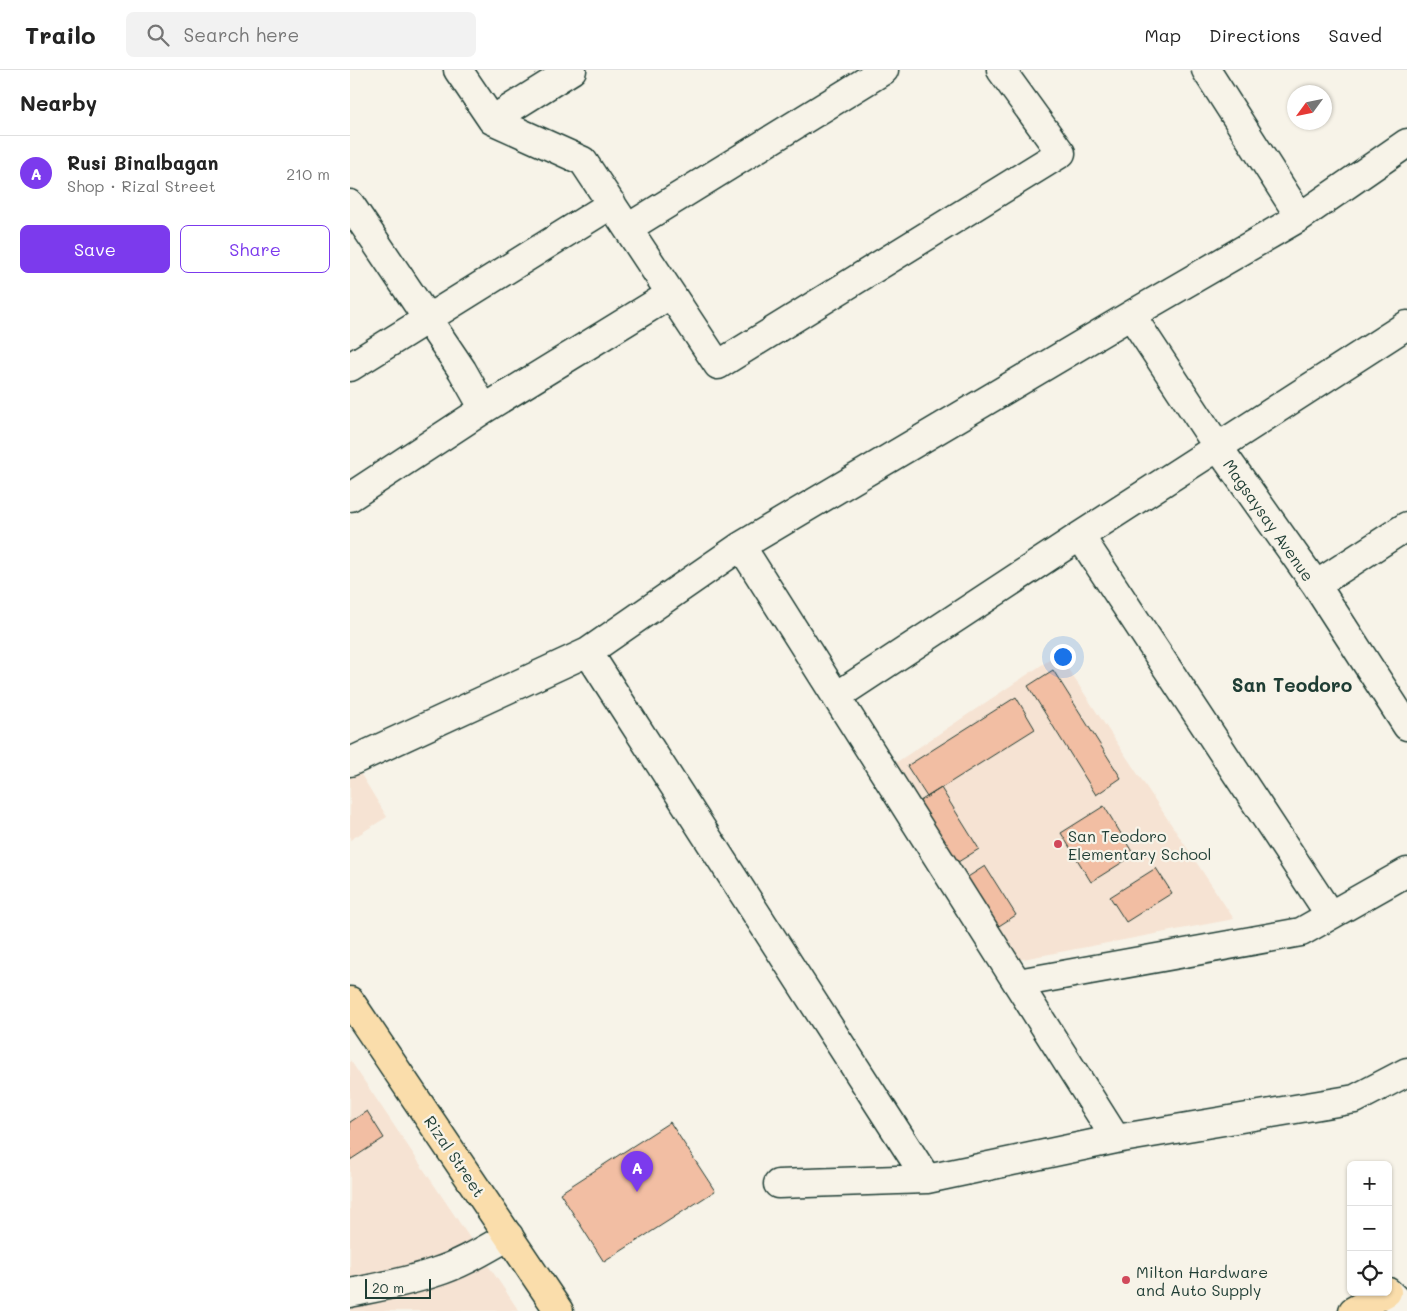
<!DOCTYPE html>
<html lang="en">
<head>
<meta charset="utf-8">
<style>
	body { margin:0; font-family:Mali,sans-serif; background:#f2f2f2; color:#222 }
	.controls { position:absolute; right:15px; bottom:15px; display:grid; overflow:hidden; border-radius:8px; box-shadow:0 1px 4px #0004 }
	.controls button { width:45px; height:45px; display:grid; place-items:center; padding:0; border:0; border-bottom:1px solid #e0e0e0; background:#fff; color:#222; font:25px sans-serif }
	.compass { position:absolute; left:937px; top:15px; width:45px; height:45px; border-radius:50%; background:#fff; box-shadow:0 1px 4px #0004; rotate:237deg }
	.scale { position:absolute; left:15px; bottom:12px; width:66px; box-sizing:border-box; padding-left:5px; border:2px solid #1f3d34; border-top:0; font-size:14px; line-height:18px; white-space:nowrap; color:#1f3d34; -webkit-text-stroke:4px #f7f3e8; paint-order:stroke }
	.you { position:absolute; left:712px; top:586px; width:18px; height:18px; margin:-12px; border:4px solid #fff; border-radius:50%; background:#1a73e8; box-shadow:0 0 0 8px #1a73e833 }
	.badge { display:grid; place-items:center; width:32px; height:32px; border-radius:50%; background:#7c3aed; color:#fff; font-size:16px; font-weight:700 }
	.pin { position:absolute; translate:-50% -41px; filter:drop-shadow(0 1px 2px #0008) }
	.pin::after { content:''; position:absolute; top:26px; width:18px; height:15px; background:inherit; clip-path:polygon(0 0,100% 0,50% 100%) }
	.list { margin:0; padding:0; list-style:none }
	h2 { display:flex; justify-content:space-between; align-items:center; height:65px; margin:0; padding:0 20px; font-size:21px }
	h2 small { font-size:16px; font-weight:400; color:#767676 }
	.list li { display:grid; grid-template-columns:32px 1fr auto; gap:15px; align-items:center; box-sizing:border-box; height:75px; padding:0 20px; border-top:1px solid #e0e0e0 }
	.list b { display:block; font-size:19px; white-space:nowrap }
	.list p { margin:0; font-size:16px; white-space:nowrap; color:#767676 }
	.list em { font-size:16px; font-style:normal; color:#767676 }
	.actions { display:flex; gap:10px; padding:15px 20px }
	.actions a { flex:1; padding:11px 0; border:1px solid #7c3aed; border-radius:8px; text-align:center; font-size:18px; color:#7c3aed }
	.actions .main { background:#7c3aed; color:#fff }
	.icon { flex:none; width:28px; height:28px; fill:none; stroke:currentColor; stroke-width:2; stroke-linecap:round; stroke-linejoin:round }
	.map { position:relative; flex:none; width:1057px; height:1241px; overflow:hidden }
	header { display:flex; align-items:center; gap:30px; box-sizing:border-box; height:70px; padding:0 25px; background:#fff; border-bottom:1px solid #e0e0e0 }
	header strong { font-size:24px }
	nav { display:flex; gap:28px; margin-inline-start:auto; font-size:18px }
	.search { width:350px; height:45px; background:#f2f2f2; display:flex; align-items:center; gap:12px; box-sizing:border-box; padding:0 18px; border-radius:8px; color:#767676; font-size:19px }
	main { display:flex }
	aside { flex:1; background:#fff }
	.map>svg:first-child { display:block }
	.built { fill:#f6e3d3 }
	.building { fill:#f2bea3; stroke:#1f3d34 }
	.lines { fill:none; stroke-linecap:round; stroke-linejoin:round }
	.minor-casing { stroke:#1f3d34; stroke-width:31 }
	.highway-casing { stroke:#1f3d34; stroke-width:31 }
	.minor { stroke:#f7f3e8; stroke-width:28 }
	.highway { stroke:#faddab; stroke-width:28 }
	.poi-dot { fill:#d1495b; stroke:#f7f3e8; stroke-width:2 }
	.labels { text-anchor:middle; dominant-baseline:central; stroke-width:4.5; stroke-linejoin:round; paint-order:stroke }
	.street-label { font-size:16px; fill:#1f3d34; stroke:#f7f3e8 }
	.poi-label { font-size:16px; fill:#1f3d34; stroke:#f7f3e8; text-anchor:start }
	.quarter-label { font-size:19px; font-weight:bold; fill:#1f3d34; stroke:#f7f3e8 }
</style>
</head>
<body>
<header>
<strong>Trailo</strong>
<div class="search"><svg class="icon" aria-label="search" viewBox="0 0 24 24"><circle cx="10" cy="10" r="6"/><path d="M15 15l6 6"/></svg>Search here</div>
<nav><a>Map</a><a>Directions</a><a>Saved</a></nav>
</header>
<main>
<aside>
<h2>Nearby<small></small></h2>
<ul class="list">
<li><span class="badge">A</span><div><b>Rusi Binalbagan</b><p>Shop · Rizal Street</p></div><em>210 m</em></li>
</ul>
<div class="actions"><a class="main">Save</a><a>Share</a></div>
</aside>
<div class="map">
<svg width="1057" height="1241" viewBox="0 0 1057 1241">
	<rect width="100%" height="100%" fill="#f7f3e8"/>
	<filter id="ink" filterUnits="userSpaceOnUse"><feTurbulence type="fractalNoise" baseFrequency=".02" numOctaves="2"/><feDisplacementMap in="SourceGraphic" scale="10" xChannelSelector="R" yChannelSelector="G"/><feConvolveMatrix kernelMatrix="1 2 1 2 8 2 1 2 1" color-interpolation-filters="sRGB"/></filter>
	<g filter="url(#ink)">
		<!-- built -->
		<path class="built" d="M 708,584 L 884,849 L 658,892 L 535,700 Z
			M 7,698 L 37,747 L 0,770 L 0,701 Z
			M 0,990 L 169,1241 L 0,1241 Z"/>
		<!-- building -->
		<path class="building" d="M 703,600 L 771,708 L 746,725 L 678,616 Z
			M 666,627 L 685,659 L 577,727 L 557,696 Z
			M 591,718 L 629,779 L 600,797 L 562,736 Z
			M 754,736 L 784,785 L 741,812 L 711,763 Z
			M 635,796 L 666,845 L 641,861 L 610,812 Z
			M 806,798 L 822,823 L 776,852 L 760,827 Z
			M 17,1041 L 34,1068 L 0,1090 L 0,1052 Z
			M 320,1052 L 365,1121 L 254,1192 L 210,1123 Z"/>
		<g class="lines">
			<!-- minor casing -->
			<g class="minor-casing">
				<path id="minor" d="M 108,0 L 142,50 L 233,91 L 368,295 L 711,83 L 651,0
					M 856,0 L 950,147
					M 142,50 L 222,0
					M 0,134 L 112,300 L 134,339
					M 278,158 L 534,0
					M 781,245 L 868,377 L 966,515 L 1057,656
					M 0,297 L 262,134
					M 0,427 L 134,339 L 321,224
					M 730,466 L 980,845
					M 391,476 L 766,1069
					M 966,515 L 1057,456
					M 238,582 L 577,1109 L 766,1069 L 1005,1029 L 1057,1002
					M 487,626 L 730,466 L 1057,255
					M 0,692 L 238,582 L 391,476 L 781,245 L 950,147 L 1057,73
					M 668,913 L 951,862 L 1057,802
					M 428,1114 L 577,1109
					M 1038,1222 L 1057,1240
					M 0,1223 C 29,1217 58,1212 86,1202 C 112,1194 136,1179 159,1166"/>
			</g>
			<!-- highway casing -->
			<g class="highway-casing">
				<path id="highway" d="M 0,931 L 209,1241
					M 1003,1241 L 1037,1222"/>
			</g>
			<!-- minor -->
			<use href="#minor" class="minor"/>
			<!-- highway -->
			<use href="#highway" class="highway"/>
		</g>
	</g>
	<!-- markers -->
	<g class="poi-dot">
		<circle cx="708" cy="774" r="5"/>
		<circle cx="776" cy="1210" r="5"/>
	</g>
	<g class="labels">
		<!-- street labels -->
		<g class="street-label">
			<text transform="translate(919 450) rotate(55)">Magsaysay Avenue</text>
			<text transform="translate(105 1086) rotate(56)">Rizal Street</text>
		</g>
		<!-- poi labels -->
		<g class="poi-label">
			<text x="718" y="765">San Teodoro<tspan x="718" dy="18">Elementary School</tspan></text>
			<text x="786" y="1201">Milton Hardware<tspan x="786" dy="18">and Auto Supply</tspan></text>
		</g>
		<!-- quarter labels -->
		<g class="quarter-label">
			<text x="942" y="614">San Teodoro</text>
		</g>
	</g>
</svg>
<div class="controls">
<button>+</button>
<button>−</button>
<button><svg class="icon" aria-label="locate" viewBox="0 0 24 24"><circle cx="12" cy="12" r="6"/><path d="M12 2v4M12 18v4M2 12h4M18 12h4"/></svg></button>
</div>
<svg class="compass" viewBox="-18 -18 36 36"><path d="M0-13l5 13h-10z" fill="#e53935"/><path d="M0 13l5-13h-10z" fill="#767676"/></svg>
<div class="scale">20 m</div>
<div class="you"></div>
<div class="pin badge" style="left:287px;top:1122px">A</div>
</div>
</main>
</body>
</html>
